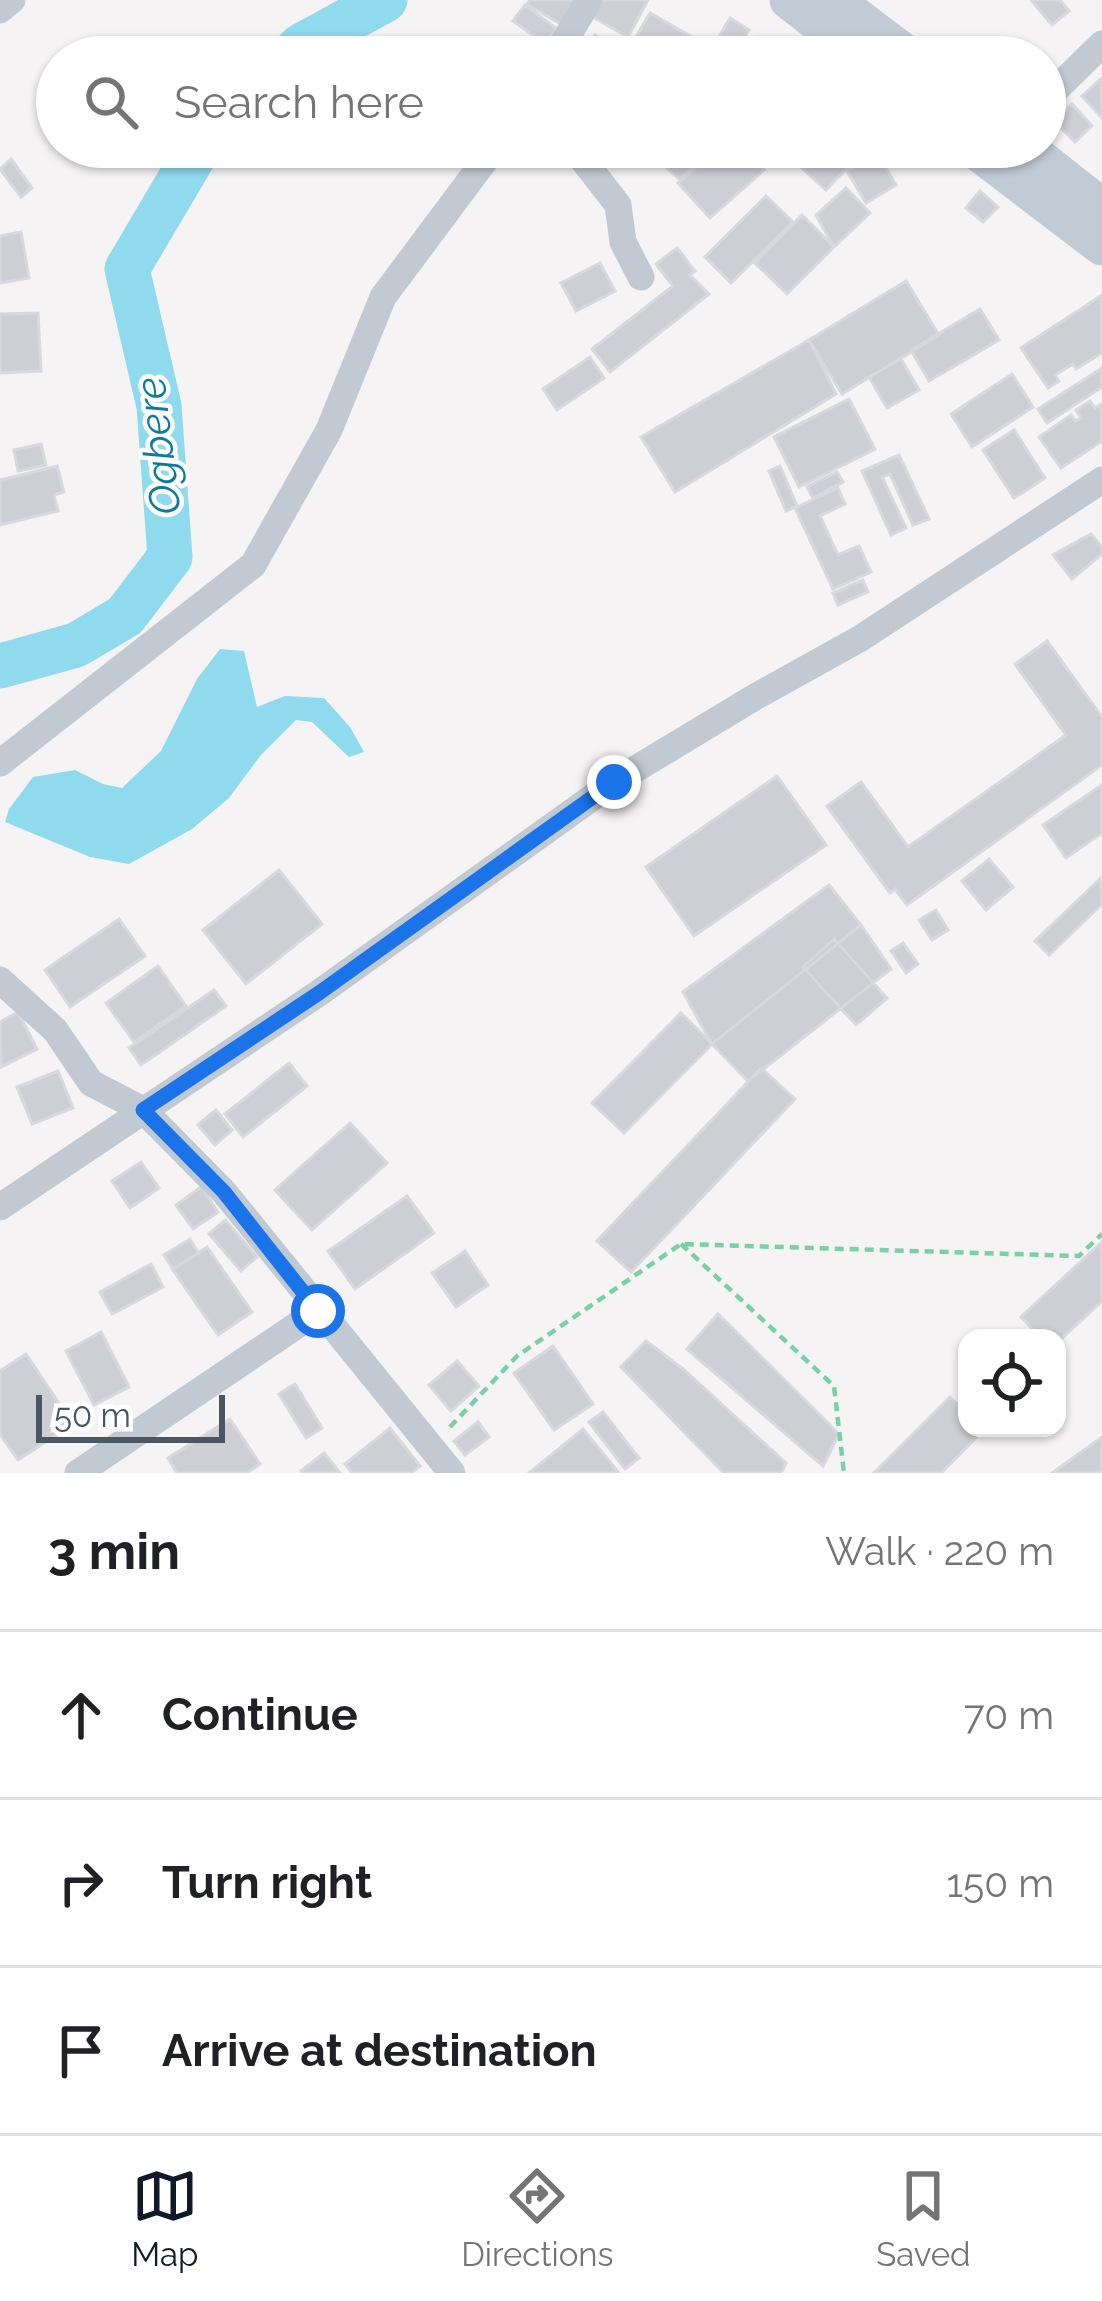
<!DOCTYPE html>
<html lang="en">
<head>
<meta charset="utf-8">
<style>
	body { margin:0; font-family:Raleway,sans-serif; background:#f6f6f6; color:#202124 }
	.controls { position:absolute; right:36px; bottom:36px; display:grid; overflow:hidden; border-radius:24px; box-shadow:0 3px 9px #0004 }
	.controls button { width:108px; height:108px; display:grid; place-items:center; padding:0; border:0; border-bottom:3px solid #e0e0e0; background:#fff; color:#202124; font:60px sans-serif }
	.scale { position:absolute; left:36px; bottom:30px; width:189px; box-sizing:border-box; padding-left:12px; border:6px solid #4a5661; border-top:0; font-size:33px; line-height:42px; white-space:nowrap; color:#4a5661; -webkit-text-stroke:9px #fff; paint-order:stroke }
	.stop { position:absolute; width:36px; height:36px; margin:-27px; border:9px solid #1a73e8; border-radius:50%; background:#fff }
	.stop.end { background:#1a73e8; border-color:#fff; box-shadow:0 3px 12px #0008 }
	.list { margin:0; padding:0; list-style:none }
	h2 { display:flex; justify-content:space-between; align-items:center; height:156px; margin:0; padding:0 48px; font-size:51px }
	h2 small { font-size:39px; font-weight:400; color:#757577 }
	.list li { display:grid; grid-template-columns:78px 1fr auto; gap:36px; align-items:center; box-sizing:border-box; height:168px; padding:0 48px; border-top:3px solid #e0e0e0 }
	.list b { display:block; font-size:45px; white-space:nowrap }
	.list em { font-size:39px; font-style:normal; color:#757577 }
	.icon { flex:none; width:66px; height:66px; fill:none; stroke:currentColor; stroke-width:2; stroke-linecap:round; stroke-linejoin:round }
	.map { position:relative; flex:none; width:1102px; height:1473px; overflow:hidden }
	.search { position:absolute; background:#fff; box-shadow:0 3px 9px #0004; left:36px; right:36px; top:36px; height:132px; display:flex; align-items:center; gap:30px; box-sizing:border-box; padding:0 42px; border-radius:66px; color:#757577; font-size:45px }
	.sheet { height:660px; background:#fff }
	nav { display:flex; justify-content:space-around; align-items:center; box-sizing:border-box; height:168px; border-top:3px solid #e0e0e0; background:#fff; font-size:33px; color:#757577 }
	nav a { display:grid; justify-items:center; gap:6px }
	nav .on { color:#111827 }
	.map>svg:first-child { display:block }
	.water { fill:#90daee }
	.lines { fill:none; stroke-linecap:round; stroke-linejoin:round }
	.river { stroke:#90daee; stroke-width:45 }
	.building { fill:#cdcfd5; stroke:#d7d9de; stroke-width:3 }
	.path { stroke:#7ad0a6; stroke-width:4.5; stroke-dasharray:9 6; stroke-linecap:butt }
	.minor { stroke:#c1cad2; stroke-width:27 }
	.secondary { stroke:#c1cbd6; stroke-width:39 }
	.route { stroke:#1a73e8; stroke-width:15 }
	.labels { text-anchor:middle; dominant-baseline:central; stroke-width:9; stroke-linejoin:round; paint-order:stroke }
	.water-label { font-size:42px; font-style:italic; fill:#0c7c9b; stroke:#fff }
</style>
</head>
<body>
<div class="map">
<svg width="1102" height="1473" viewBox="0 0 1102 1473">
	<rect width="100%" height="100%" fill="#f5f3f3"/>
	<!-- water -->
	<path class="water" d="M 220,649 L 244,651 L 257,707 L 285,696 L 324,698 L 350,727 L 364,752 L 349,757 L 312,722 L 296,720 L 260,756 L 229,798 L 192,829 L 129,864 L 90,857 L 5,822 L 9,809 L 33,777 L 75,770 L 103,784 L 122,788 L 161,751 L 197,679 Z"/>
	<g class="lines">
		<!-- river -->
		<path class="river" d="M 290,57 L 301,46 L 385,0
			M 0,666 L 76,645 L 125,616 L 170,557 L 159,406 L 127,269 L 199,147"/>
	</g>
	<!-- building -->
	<path class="building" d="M 530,0 L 579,0 L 564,26 L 527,4 Z
		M 600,0 L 648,0 L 628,37 L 591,16 Z
		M 1031,0 L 1060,0 L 1069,11 L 1052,25 Z
		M 525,5 L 557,29 L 545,44 L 513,21 Z
		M 650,13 L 703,43 L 695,57 L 660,57 L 633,42 Z
		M 730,18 L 749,30 L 732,57 L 707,57 Z
		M 595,35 L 624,57 L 577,57 Z
		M 759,37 L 779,49 L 774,57 L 747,57 Z
		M 1102,78 L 1102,118 L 1082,96 Z
		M 1072,104 L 1092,126 L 1075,142 L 1054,121 Z
		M 654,147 L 712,147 L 680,180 L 650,152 Z
		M 719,147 L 742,147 L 764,170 L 710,218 L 678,183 Z
		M 809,147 L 867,147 L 826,190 L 795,162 Z
		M 877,153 L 896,185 L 866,203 L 847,171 Z
		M 11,159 L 32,188 L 21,197 L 0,169 Z
		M 846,188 L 870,213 L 834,247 L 816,215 Z
		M 980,191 L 998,207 L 983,222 L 966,208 Z
		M 766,196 L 793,222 L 731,283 L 705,257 Z
		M 802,215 L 834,247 L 787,294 L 755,263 Z
		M 21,232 L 29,278 L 0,283 L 0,236 Z
		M 677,248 L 695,271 L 690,275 L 709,294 L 610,372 L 592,349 L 673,286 L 656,264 Z
		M 600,263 L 615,291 L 576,311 L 561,283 Z
		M 906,281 L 939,335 L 842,394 L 809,340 Z
		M 1102,295 L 1102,353 L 1076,369 L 1073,364 L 1055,375 L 1059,381 L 1048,388 L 1021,348 Z
		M 980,309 L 999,340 L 929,381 L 911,350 Z
		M 38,313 L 41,371 L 0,373 L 0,314 Z
		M 809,340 L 836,394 L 675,492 L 641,437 Z
		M 590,357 L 604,378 L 557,410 L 543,389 Z
		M 901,359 L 919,390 L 887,408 L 869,377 Z
		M 1102,368 L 1102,387 L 1047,423 L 1038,409 Z
		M 1012,374 L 1033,407 L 972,447 L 951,414 Z
		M 849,399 L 875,449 L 799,487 L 774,437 Z
		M 1090,401 L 1095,408 L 1102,404 L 1102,441 L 1061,468 L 1039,437 L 1071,415 L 1075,421 L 1081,418 L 1076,410 Z
		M 1014,430 L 1045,478 L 1014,498 L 983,450 Z
		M 41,444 L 46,465 L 18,471 L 14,450 Z
		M 899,455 L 929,519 L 913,525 L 890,474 L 882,477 L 906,528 L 891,535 L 862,471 Z
		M 57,466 L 64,492 L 54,495 L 58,511 L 0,525 L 0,480 Z
		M 780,466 L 797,506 L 786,511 L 769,471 Z
		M 837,472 L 843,482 L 813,498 L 807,487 Z
		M 838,488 L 845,504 L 820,516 L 838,555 L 859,546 L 871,572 L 833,589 L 795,508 Z
		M 1091,534 L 1102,547 L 1102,554 L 1072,579 L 1053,555 Z
		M 863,580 L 868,592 L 838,605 L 833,593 Z
		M 1047,641 L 1102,717 L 1102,765 L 907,905 L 895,889 L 890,893 L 827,806 L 861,782 L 908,847 L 1066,735 L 1015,664 Z
		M 777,776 L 826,845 L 694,936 L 646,867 Z
		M 1102,785 L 1102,833 L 1066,858 L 1043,825 Z
		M 989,859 L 1013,887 L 986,910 L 962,881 Z
		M 279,870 L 322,924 L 246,984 L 203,930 Z
		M 1100,879 L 1102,904 L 1049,955 L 1035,941 Z
		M 829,885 L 861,925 L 712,1044 L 683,992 Z
		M 936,910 L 948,930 L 932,940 L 919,920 Z
		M 119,919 L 145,956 L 70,1007 L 45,970 Z
		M 861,925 L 891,969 L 748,1081 L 712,1044 Z
		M 834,939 L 887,998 L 856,1025 L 803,967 Z
		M 903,943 L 918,964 L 906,973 L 891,951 Z
		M 158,966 L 186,1006 L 134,1042 L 106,1003 Z
		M 214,990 L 226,1006 L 141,1065 L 129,1048 Z
		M 18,1012 L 37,1049 L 1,1067 L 0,1022 Z
		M 681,1013 L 712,1044 L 624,1133 L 592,1103 Z
		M 289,1063 L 307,1086 L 243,1137 L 225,1114 Z
		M 761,1068 L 795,1099 L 631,1272 L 597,1241 Z
		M 58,1071 L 73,1108 L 32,1124 L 17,1087 Z
		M 216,1110 L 232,1130 L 215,1145 L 198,1125 Z
		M 350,1123 L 387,1163 L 312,1230 L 275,1190 Z
		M 141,1162 L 159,1188 L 130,1208 L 112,1181 Z
		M 201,1187 L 218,1212 L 193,1229 L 176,1205 Z
		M 407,1196 L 434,1233 L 355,1289 L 328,1251 Z
		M 225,1220 L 257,1257 L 241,1271 L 209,1234 Z
		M 190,1239 L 198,1253 L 173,1269 L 164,1255 Z
		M 1102,1242 L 1102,1301 L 1057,1343 L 1057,1338 L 1041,1338 L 1021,1317 Z
		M 207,1247 L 252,1312 L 218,1335 L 173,1270 Z
		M 465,1251 L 488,1285 L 456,1307 L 432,1273 Z
		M 151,1264 L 163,1287 L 112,1314 L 100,1292 Z
		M 718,1314 L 839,1434 L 823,1466 L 687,1349 Z
		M 101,1332 L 129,1387 L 94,1405 L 66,1351 Z
		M 646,1341 L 683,1369 L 786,1463 L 781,1473 L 724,1473 L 621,1367 Z
		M 553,1346 L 593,1404 L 554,1430 L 514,1373 Z
		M 26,1354 L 73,1424 L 18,1460 L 0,1434 L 0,1371 Z
		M 457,1361 L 479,1386 L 451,1411 L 429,1385 Z
		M 295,1384 L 322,1428 L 306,1438 L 279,1394 Z
		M 950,1397 L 967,1414 L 967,1428 L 984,1430 L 941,1473 L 874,1473 Z
		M 603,1412 L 639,1458 L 625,1469 L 589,1422 Z
		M 230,1419 L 260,1464 L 247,1473 L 177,1473 L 168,1458 Z
		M 478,1422 L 489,1437 L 465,1455 L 454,1441 Z
		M 390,1428 L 420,1466 L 411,1473 L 352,1473 L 345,1464 Z
		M 583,1429 L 619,1473 L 529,1473 Z
		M 1102,1437 L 1102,1473 L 1052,1473 Z
		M 324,1453 L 340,1473 L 302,1473 L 301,1471 Z"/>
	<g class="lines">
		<!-- path -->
		<path class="path" d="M 681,1244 L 834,1386 L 844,1473
			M 450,1427 L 517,1356 L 681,1244 L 1079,1256 L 1102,1234"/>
		<!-- minor -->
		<path class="minor" d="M 0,10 L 12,0
			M 555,57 L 589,0
			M 1045,100 L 1102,44
			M 573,147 L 618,205 L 623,242 L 641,277
			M 0,763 L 253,565 L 329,430 L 383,297 L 495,147
			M 0,980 L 55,1030 L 91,1083 L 143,1110 L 224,1192 L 452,1473
			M 0,1207 L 319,993 L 614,782 L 755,697 L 861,638 L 1102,480
			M 78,1473 L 318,1311"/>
		<!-- secondary -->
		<path class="secondary" d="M 789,0 L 863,57
			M 834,0 L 909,57
			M 972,147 L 1102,246
			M 1025,147 L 1102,208"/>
	</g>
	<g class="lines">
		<!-- route -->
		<path class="route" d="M 318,1311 L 224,1192 L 143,1110 L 319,993 L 614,782"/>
	</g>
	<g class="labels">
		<!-- water labels -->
		<g class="water-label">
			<text transform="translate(158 446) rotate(-97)">Ogbere</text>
		</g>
	</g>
</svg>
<div class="controls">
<button><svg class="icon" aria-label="locate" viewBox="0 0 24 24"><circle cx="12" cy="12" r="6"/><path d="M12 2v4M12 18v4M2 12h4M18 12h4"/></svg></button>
</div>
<div class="scale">50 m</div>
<div class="stop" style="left:318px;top:1311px"></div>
<div class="stop end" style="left:614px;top:782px"></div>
<div class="search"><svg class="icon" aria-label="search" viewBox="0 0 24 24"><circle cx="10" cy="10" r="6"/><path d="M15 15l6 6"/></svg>Search here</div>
</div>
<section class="sheet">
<h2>3 min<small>Walk · 220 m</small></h2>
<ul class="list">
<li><svg class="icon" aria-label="ahead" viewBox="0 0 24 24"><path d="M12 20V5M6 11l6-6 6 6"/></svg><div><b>Continue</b></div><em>70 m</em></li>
<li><svg class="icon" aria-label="right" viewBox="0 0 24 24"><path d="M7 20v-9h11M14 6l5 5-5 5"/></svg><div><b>Turn right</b></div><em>150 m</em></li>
<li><svg class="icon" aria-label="arrive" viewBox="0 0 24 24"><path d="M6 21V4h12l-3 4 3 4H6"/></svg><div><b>Arrive at destination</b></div></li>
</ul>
</section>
<nav>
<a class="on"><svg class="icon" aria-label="map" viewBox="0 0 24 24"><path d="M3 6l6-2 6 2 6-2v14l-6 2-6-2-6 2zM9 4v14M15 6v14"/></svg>Map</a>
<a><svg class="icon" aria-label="directions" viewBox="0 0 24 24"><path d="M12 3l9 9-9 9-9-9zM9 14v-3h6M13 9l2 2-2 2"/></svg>Directions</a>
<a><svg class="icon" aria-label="saved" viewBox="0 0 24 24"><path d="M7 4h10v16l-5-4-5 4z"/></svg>Saved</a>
</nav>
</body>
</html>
